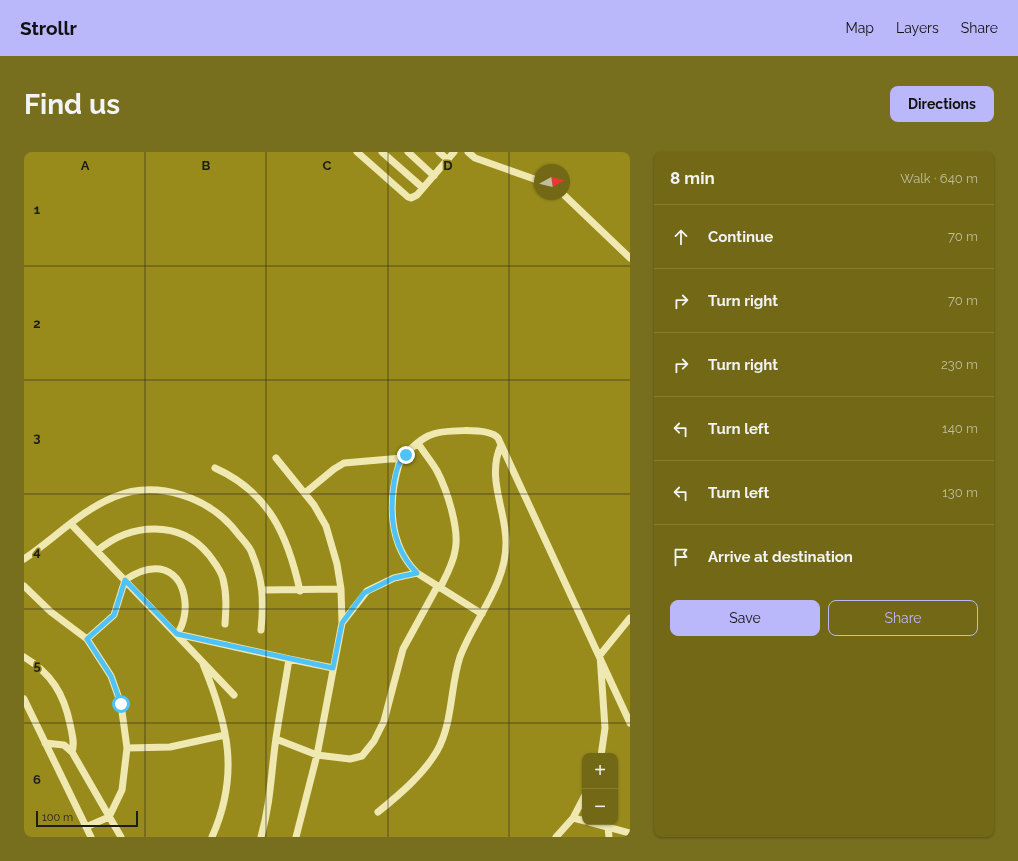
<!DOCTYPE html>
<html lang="en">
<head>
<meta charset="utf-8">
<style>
	body { margin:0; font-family:Raleway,sans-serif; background:#776e1e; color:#f1f3f6 }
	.controls { position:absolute; right:12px; bottom:12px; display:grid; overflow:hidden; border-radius:8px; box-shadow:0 1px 3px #0004 }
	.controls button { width:36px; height:36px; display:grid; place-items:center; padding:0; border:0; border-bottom:1px solid #847b34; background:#726815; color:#f1f3f6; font:20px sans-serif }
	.compass { position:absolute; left:510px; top:12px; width:36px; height:36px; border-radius:50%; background:#726815; box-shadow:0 1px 3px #0004; rotate:82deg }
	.scale { position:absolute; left:12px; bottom:10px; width:102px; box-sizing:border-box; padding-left:4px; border:2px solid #1d1d1d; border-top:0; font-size:11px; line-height:14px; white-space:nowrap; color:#1d1d1d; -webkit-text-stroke:3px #988b1c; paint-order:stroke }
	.stop { position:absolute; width:12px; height:12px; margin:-9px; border:3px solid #4fc3f7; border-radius:50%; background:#fff }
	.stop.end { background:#4fc3f7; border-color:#fff; box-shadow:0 1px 4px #0008 }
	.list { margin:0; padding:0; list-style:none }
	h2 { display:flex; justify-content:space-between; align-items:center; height:52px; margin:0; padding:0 16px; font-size:17px }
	h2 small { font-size:13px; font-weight:400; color:#c1bea0 }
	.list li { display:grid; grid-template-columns:26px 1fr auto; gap:12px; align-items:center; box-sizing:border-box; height:64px; padding:0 16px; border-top:1px solid #847b34 }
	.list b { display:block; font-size:15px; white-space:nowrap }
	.list em { font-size:13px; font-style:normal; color:#c1bea0 }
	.actions { display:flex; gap:8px; padding:12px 16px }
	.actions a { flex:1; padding:9px 0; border:1px solid #bab8fa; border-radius:8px; text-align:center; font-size:14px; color:#bab8fa }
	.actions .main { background:#bab8fa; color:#111 }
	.icon { flex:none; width:22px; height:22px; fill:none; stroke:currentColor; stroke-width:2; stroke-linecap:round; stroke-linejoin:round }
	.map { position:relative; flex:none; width:606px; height:685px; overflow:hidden; border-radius:8px }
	header { display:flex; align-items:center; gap:24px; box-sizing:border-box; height:56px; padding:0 20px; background:#bab8fa; color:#111 }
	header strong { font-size:19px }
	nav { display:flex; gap:22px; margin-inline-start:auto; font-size:14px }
	.intro { display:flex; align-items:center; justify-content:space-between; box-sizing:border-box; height:96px; padding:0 24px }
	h1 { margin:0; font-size:28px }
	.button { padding:10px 18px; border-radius:8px; background:#bab8fa; color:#111; font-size:14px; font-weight:700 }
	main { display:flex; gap:24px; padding:0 24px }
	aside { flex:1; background:#726815; border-radius:8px; box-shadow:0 1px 3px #0004 }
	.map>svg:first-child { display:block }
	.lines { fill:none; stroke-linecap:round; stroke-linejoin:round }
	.minor { stroke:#f0e8b1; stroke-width:7 }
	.route { stroke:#4fc3f7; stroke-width:5 }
	.grid { fill:none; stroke:#1d1d1d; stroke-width:1; stroke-opacity:0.55 }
	.grid-label { font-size:13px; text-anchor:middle; font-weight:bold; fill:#1d1d1d; stroke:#988b1c; stroke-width:3; stroke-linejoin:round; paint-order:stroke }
</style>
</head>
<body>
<header>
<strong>Strollr</strong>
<nav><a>Map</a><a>Layers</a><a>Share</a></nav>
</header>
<div class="intro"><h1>Find us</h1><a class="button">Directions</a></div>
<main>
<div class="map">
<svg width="606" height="685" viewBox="0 0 606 685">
	<rect width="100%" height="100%" fill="#988b1c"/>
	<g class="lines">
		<!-- minor -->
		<path class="minor" d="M 333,0 L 384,45 L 387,46 L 393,43 L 430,0
			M 358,0 L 399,36
			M 384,0 L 410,24
			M 415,0 L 424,8
			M 444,0 L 451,6 L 516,29
			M 539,42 L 606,106
			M 394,291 C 400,301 408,310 413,319 C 423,338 436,378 431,399 C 429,412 422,424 416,436
			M 252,306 L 290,353 L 302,374 L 313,412 L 317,437 L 318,471 L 293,603 L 272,685
			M 191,316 C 245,340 264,384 276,439
			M 281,341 L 310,317 L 320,311 L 378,306
			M 47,372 L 210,543
			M 73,399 C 106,371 156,367 185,403 C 190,410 197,418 199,427 C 203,442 202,457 201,472
			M 0,407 C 30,387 56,359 90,345 C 133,327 186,345 214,382 C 218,387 224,393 227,399 C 239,427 240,448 237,478
			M 0,434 L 27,460 L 63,487 L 87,524 L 97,552 L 103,596 L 98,638 L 85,665 L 62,675
			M 239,438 L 317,437
			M 458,462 L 393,421 C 364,392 364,349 375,312 C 380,302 394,289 404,284 C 416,278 465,275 474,286 L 606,571
			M 318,471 L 343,439 L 370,426 L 393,421
			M 63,487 L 90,463 L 101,428 C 111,421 123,415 136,417 C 164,422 167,463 153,482 L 265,507 C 261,533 256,559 252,586 C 247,621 247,649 237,685
			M 0,505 C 27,521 40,542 46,572 C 48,582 51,591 48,600
			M 265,507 L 309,516
			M 179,512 C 204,573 216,622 188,685
			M 0,547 L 67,685
			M 252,587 L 293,603 L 326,607 L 338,604 L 350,589 L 360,569 L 379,497 L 413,435
			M 21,591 L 40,593 L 48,600 L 97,685
			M 103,596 L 146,595 L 201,583
			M 577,604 L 581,576 L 576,503 L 606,466
			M 354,660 C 375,643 399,623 413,599 C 429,571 426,535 436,505 C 450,467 482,434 482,391 C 482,357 462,326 477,293
			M 549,666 L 561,669
			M 565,670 L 606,681
			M 584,675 L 585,685
			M 532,685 L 549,666 L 561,643"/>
	</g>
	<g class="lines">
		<!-- route -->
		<path class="route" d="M 97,552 L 87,524 L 63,487 L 90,463 L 101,428 L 153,482 L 309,516 L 318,471 L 340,441 L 370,426 L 393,421 C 369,397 365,363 370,331 C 372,320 374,310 382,303"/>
	</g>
	<!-- grid -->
	<path class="grid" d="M 121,0 L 121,685M 242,0 L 242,685M 364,0 L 364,685M 485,0 L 485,685M 0,114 L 606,114M 0,228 L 606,228M 0,342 L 606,342M 0,457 L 606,457M 0,571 L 606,571"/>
	<g class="grid-label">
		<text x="61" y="18">A</text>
		<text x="182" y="18">B</text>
		<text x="303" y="18">C</text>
		<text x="424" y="18">D</text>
		<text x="13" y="62">1</text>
		<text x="13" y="176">2</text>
		<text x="13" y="290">3</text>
		<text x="13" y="404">4</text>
		<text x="13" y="518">5</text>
		<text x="13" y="632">6</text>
	</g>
</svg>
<div class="controls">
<button>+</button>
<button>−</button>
</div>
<svg class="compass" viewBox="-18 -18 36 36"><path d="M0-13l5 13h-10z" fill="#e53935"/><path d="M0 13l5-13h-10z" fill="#c1bea0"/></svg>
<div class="scale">100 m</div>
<div class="stop" style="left:97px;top:552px"></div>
<div class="stop end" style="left:382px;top:303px"></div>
</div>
<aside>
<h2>8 min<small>Walk · 640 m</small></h2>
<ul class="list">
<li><svg class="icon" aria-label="ahead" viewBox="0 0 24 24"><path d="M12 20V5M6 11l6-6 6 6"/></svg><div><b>Continue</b></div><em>70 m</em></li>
<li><svg class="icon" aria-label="right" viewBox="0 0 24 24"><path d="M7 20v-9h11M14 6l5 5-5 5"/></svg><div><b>Turn right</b></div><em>70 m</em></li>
<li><svg class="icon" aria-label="right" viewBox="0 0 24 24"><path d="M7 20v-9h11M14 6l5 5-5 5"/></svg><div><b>Turn right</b></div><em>230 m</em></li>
<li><svg class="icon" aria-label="left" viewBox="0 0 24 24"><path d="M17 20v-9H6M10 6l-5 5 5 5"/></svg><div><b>Turn left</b></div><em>140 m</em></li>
<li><svg class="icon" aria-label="left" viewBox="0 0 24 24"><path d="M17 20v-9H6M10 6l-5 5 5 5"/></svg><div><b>Turn left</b></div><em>130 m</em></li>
<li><svg class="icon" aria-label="arrive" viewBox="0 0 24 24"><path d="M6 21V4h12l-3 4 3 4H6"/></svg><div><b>Arrive at destination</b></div></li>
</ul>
<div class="actions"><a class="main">Save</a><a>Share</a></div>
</aside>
</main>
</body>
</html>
